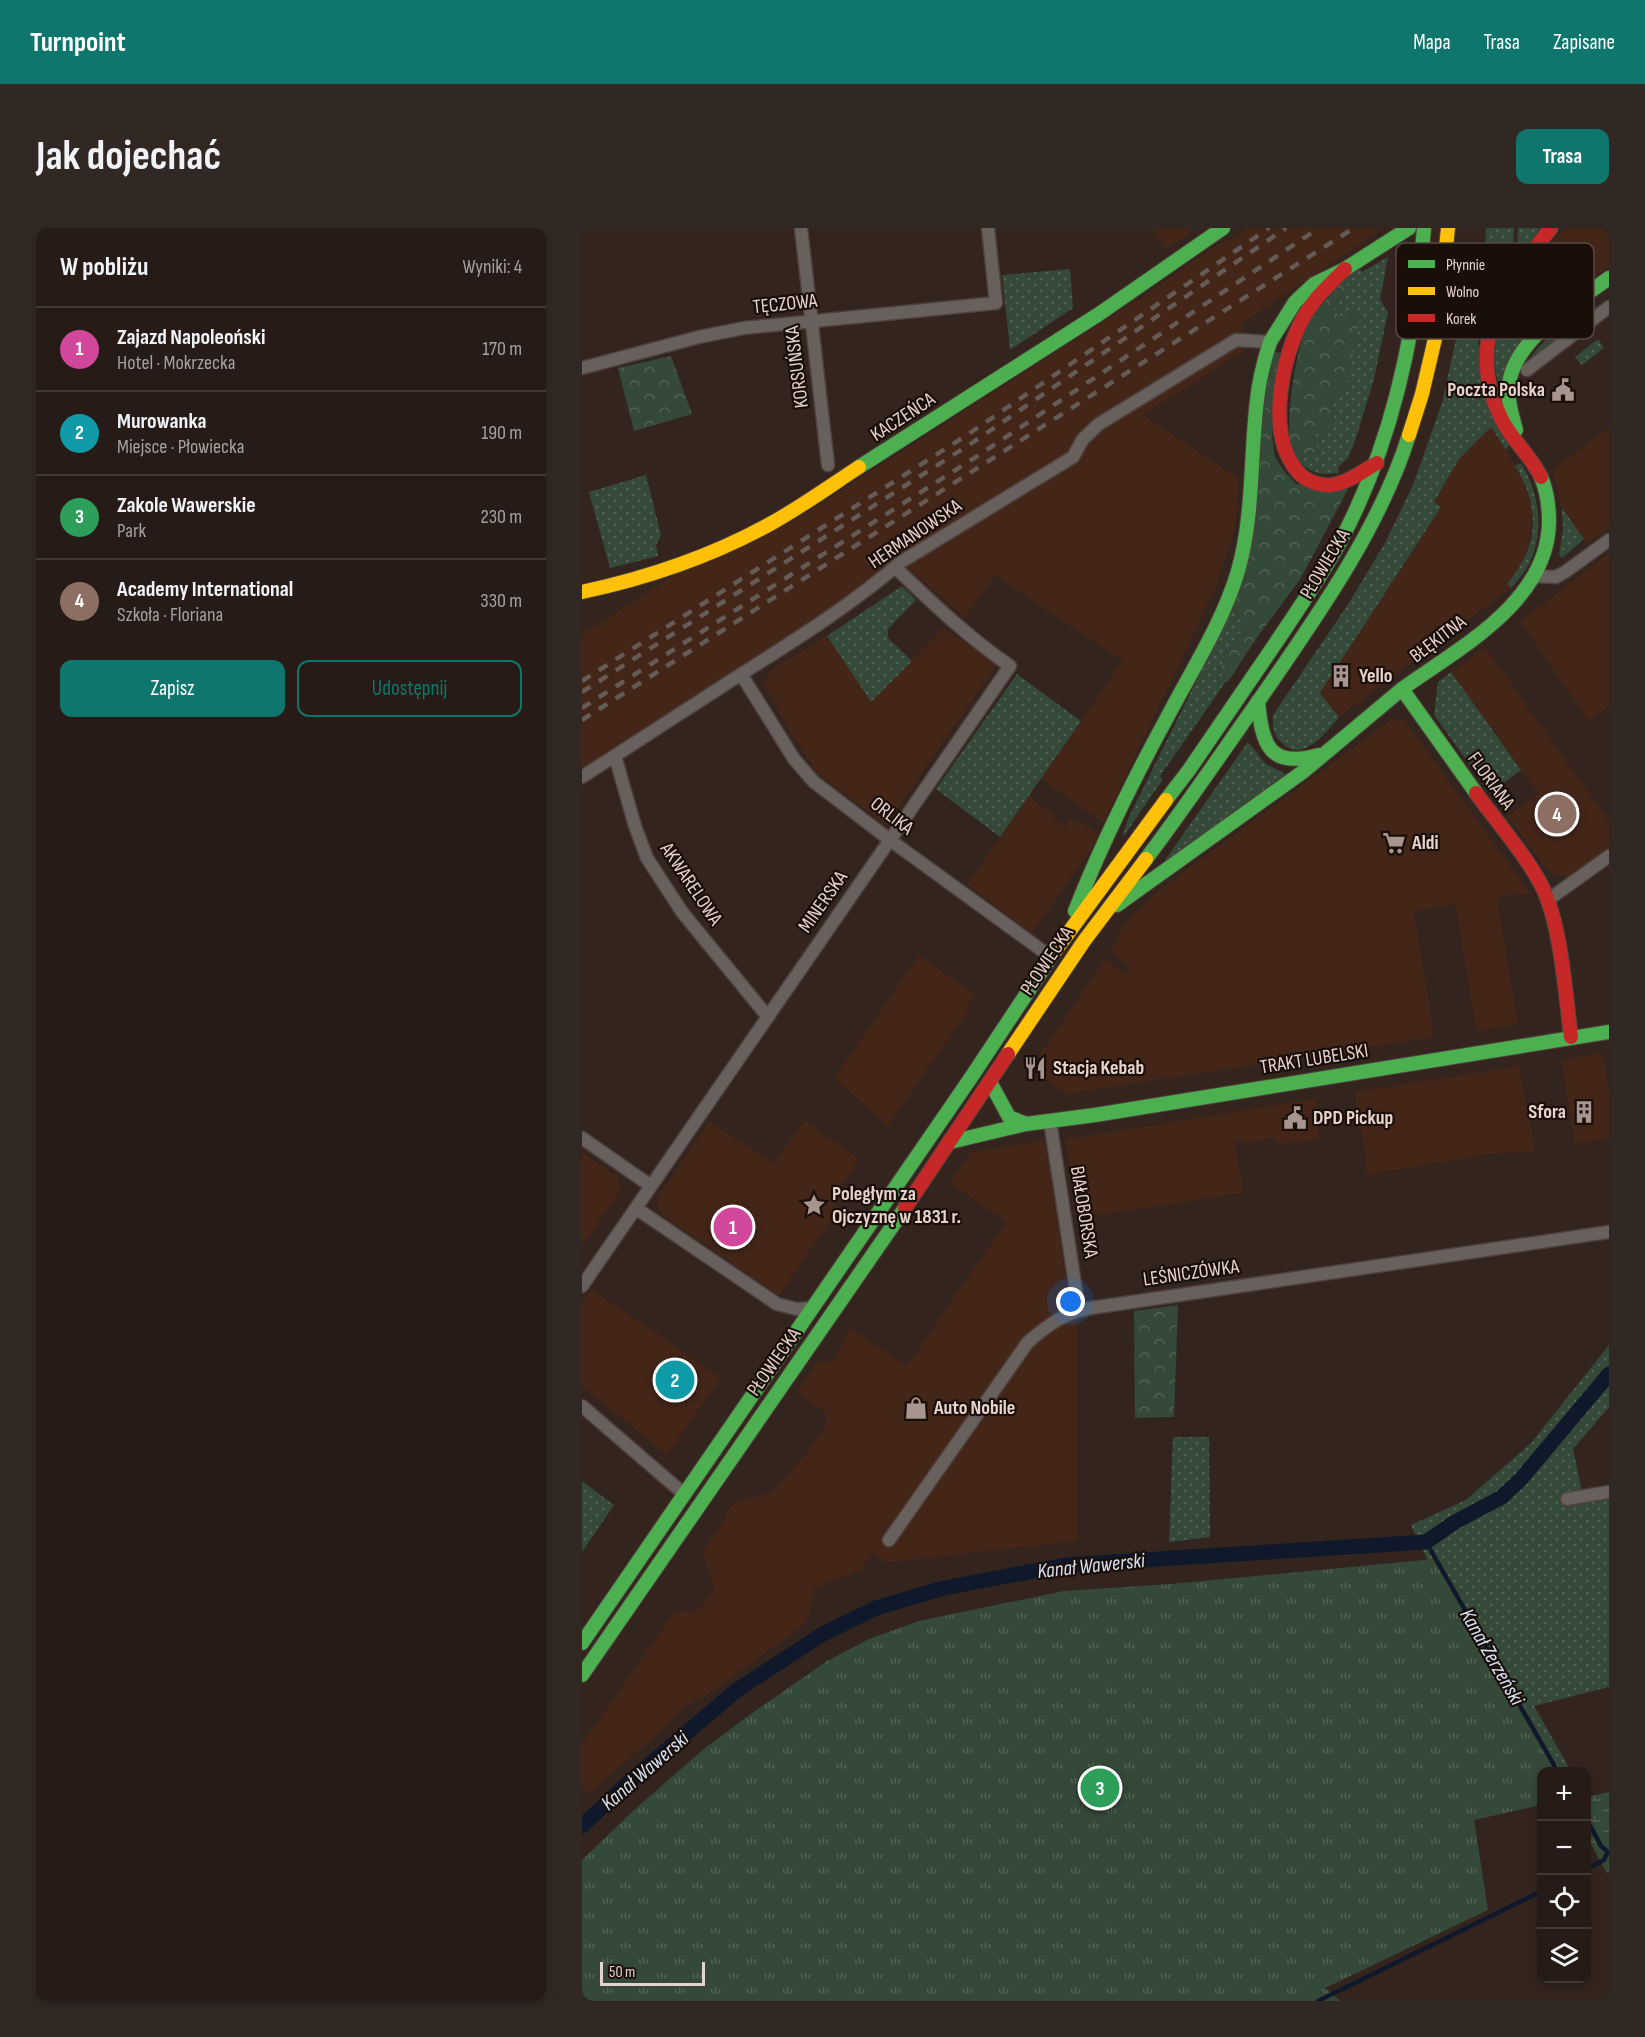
<!DOCTYPE html>
<html lang="pl">
<head>
<meta charset="utf-8">
<style>
	body { margin:0; font-family:"Sofia Sans Condensed",sans-serif; background:#322823; color:#f1f3f6 }
	.controls { position:absolute; right:18px; bottom:18px; display:grid; overflow:hidden; border-radius:12px; box-shadow:0 3px 9px #0003 }
	.controls button { width:54px; height:54px; display:grid; place-items:center; padding:0; border:0; border-bottom:2px solid #423935; background:#261b16; color:#f1f3f6; font:30px sans-serif }
	.scale { position:absolute; left:18px; bottom:15px; width:105px; box-sizing:border-box; padding-left:6px; border:3px solid #e5d3cc; border-top:0; font-size:16px; line-height:21px; white-space:nowrap; color:#e5d3cc; -webkit-text-stroke:4px #1a0e09; paint-order:stroke }
	.you { position:absolute; left:489px; top:1074px; width:21px; height:21px; margin:-15px; border:4px solid #fff; border-radius:50%; background:#1a73e8; box-shadow:0 0 0 9px #1a73e833 }
	.badge { display:grid; place-items:center; width:39px; height:39px; border-radius:50%; background:#0f766e; color:#fff; font-size:20px; font-weight:700 }
	.pin { position:absolute; translate:-50% -50%; border:3px solid #fff; box-shadow:0 2px 6px #0006 }
	.list { margin:0; padding:0; list-style:none }
	h2 { display:flex; justify-content:space-between; align-items:center; height:78px; margin:0; padding:0 24px; font-size:26px }
	h2 small { font-size:20px; font-weight:400; color:#a4a1a1 }
	.list li { display:grid; grid-template-columns:39px 1fr auto; gap:18px; align-items:center; box-sizing:border-box; height:84px; padding:0 24px; border-top:2px solid #423935 }
	.list b { display:block; font-size:22px; white-space:nowrap }
	.list p { margin:0; font-size:20px; white-space:nowrap; color:#a4a1a1 }
	.list em { font-size:20px; font-style:normal; color:#a4a1a1 }
	.actions { display:flex; gap:12px; padding:18px 24px }
	.actions a { flex:1; padding:14px 0; border:2px solid #0f766e; border-radius:12px; text-align:center; font-size:21px; color:#0f766e }
	.actions .main { background:#0f766e; color:#fff }
	.icon { flex:none; width:33px; height:33px; fill:none; stroke:currentColor; stroke-width:2; stroke-linecap:round; stroke-linejoin:round }
	.map { position:relative; flex:none; width:1027px; height:1773px; overflow:hidden; border-radius:12px }
	header { display:flex; align-items:center; gap:36px; box-sizing:border-box; height:84px; padding:0 30px; background:#0f766e; color:#fff }
	header strong { font-size:28px }
	nav { display:flex; gap:33px; margin-inline-start:auto; font-size:21px }
	.intro { display:flex; align-items:center; justify-content:space-between; box-sizing:border-box; height:144px; padding:0 36px }
	h1 { margin:0; font-size:42px }
	.button { padding:15px 27px; border-radius:12px; background:#0f766e; color:#fff; font-size:21px; font-weight:700 }
	main { display:flex; gap:36px; padding:0 36px }
	aside { flex:1; background:#261b16; border-radius:12px; box-shadow:0 3px 9px #0003 }
	.map>svg:first-child { display:block }
	.built { fill:#442619 }
	.grass { fill:url(#grass-dots) }
	.forest { fill:url(#forest-crowns) }
	.wetland { fill:url(#wetland-marsh) }
	.park { fill:url(#park-tufts) }
	.lines { fill:none; stroke-linecap:round; stroke-linejoin:round }
	.stream { stroke:#10192c; stroke-width:4.5 }
	.canal { stroke:#10192c; stroke-width:15 }
	.street-casing { stroke:#4e413c; stroke-width:15 }
	.fast-casing { stroke:#4e413c; stroke-width:16 }
	.slow-casing { stroke:#4e413c; stroke-width:16 }
	.jam-casing { stroke:#4e413c; stroke-width:16 }
	.street { stroke:#67605c; stroke-width:12 }
	.fast { stroke:#4caf50; stroke-width:14 }
	.slow { stroke:#ffc107; stroke-width:14 }
	.jam { stroke:#c62828; stroke-width:14 }
	.rail { stroke:#655b56; stroke-width:4.5; stroke-dasharray:10 10; stroke-linecap:butt }
	.labels { text-anchor:middle; dominant-baseline:central; stroke-width:4.5; stroke-linejoin:round; paint-order:stroke }
	.street-label { font-size:20px; fill:#e5d3cc; stroke:#1a0e09 }
	.poi-label { font-size:20px; font-weight:bold; fill:#e5d3cc; stroke:#1a0e09; text-anchor:start }
	.water-label { font-size:21px; font-style:italic; fill:#d5e1f5; stroke:#1a0e09 }
	.key { fill:#1a0e09; stroke:#574944; stroke-width:1.5 }
	.key-label { font-size:16px; fill:#e5d3cc }
</style>
</head>
<body>
<header>
<strong>Turnpoint</strong>
<nav><a>Mapa</a><a>Trasa</a><a>Zapisane</a></nav>
</header>
<div class="intro"><h1>Jak dojechać</h1><a class="button">Trasa</a></div>
<main>
<aside>
<h2>W pobliżu<small>Wyniki: 4</small></h2>
<ul class="list">
<li><span class="badge" style="background:#d1479c">1</span><div><b>Zajazd Napoleoński</b><p>Hotel · Mokrzecka</p></div><em>170 m</em></li>
<li><span class="badge" style="background:#0f9aa8">2</span><div><b>Murowanka</b><p>Miejsce · Płowiecka</p></div><em>190 m</em></li>
<li><span class="badge" style="background:#2e9e5b">3</span><div><b>Zakole Wawerskie</b><p>Park</p></div><em>230 m</em></li>
<li><span class="badge" style="background:#8d6e63">4</span><div><b>Academy International</b><p>Szkoła · Floriana</p></div><em>330 m</em></li>
</ul>
<div class="actions"><a class="main">Zapisz</a><a>Udostępnij</a></div>
</aside>
<div class="map">
<svg width="1027" height="1773" viewBox="0 0 1027 1773">
	<defs>
		<pattern id="grass-dots" width="8" height="8" patternUnits="userSpaceOnUse" patternTransform="scale(1.5)"><rect width="8" height="8" fill="#354939"/><path d="M2 2h.1M6 6h.1" fill="none" stroke="#526254" stroke-width="1.8" stroke-linecap="round"/></pattern>
		<pattern id="forest-crowns" width="20" height="18" patternUnits="userSpaceOnUse" patternTransform="scale(1.5)"><rect width="20" height="18" fill="#354939"/><path d="M2 6a3 3 0 1 1 6 0M12 15a3 3 0 1 1 6 0" fill="none" stroke="#526254"/></pattern>
		<pattern id="wetland-marsh" width="20" height="14" patternUnits="userSpaceOnUse" patternTransform="scale(1.5)"><rect width="20" height="14" fill="#354939"/><path d="M1 5h8M5 5V1M11 12h8M15 12V8" fill="none" stroke="#526254"/></pattern>
		<pattern id="park-tufts" width="24" height="20" patternUnits="userSpaceOnUse" patternTransform="scale(1.5)"><rect width="24" height="20" fill="#354939"/><path d="M3 7l-1-3M5 7V3M7 7l1-3M15 17l-1-3M17 17v-4M19 17l1-3" fill="none" stroke="#526254"/></pattern>
	</defs>
	<rect width="100%" height="100%" fill="#33241e"/>
	<!-- built -->
	<path class="built" d="M 571,0 L 613,0 L 605,5 L 606,7 L 584,21 Z
		M 667,0 L 802,0 L 659,96 L 663,122 L 561,187 L 657,251 L 656,271 L 652,304 L 631,366 L 521,595 L 459,550 L 541,433 L 413,347 L 383,390 L 322,337 L 0,545 L 0,406 L 96,345 L 168,314 L 213,292 L 566,65 L 633,18 L 650,11 Z
		M 987,0 L 1027,0 L 1027,38 L 972,81 L 969,77 L 965,79 L 943,43 L 953,27 Z
		M 909,199 L 940,248 L 947,269 L 950,283 L 946,321 L 940,336 L 925,356 L 929,360 L 757,489 L 738,465 L 859,279 L 852,274 L 877,231 Z
		M 1027,199 L 1027,299 L 1005,316 L 980,280 L 976,261 L 970,243 Z
		M 1027,325 L 1027,478 L 1007,493 L 938,394 Z
		M 361,400 L 415,436 L 304,597 L 235,545 L 208,503 L 181,453 L 193,439 L 245,408 L 289,474 Z
		M 903,419 L 1027,593 L 1027,618 L 986,650 L 966,643 L 925,588 L 957,566 L 869,444 Z
		M 810,491 L 823,492 L 948,665 L 915,670 L 936,796 L 894,803 L 873,676 L 832,683 L 852,809 L 485,866 L 451,843 L 450,838 L 523,732 L 542,744 L 545,745 L 549,740 L 529,724 L 536,707 L 548,691 L 576,663 Z
		M 447,568 L 471,587 L 473,591 L 484,599 L 488,591 L 503,597 L 516,606 L 510,620 L 450,705 L 385,657 Z
		M 337,727 L 393,767 L 386,776 L 388,780 L 306,898 L 252,850 Z
		M 1020,825 L 1027,864 L 1027,910 L 993,916 L 979,832 Z
		M 937,838 L 953,923 L 910,926 L 786,947 L 773,864 Z
		M 733,871 L 738,911 L 695,917 L 695,910 L 662,915 L 661,912 L 653,914 L 662,965 L 496,990 L 483,911 Z
		M 222,893 L 278,931 L 249,972 L 258,979 L 197,1068 L 77,984 L 75,971 L 127,894 L 192,935 Z
		M 463,912 L 486,1065 L 495,1092 L 495,1313 L 304,1335 L 289,1325 L 280,1341 L 233,1360 L 225,1395 L 125,1467 L 103,1479 L 75,1507 L 5,1566 L 0,1558 L 0,1516 L 92,1384 L 115,1383 L 132,1363 L 121,1323 L 145,1287 L 143,1283 L 153,1275 L 190,1264 L 223,1227 L 242,1201 L 245,1186 L 215,1164 L 237,1133 L 251,1134 L 268,1100 L 325,1138 L 424,994 L 368,955 L 389,924 Z
		M 0,924 L 36,949 L 39,962 L 0,1019 Z
		M 9,1061 L 139,1150 L 85,1227 L 0,1158 L 0,1075 Z"/>
	<!-- grass -->
	<path class="grass" d="M 904,0 L 932,0 L 930,33 L 923,42 L 925,44 L 919,53 L 917,53 L 900,91 L 896,116 L 927,217 L 924,222 L 909,199 L 877,231 L 852,274 L 859,279 L 738,465 L 757,489 C 744,505 719,537 699,514 C 691,506 690,498 691,487 L 765,378 L 803,315 L 831,257 L 860,175 L 876,102 L 888,33 L 903,20 Z
		M 936,0 L 958,0 L 934,33 Z
		M 806,29 L 798,72 L 806,84 L 792,151 L 774,210 L 766,230 L 756,239 L 757,245 C 737,247 730,246 715,232 L 736,223 L 731,207 L 748,181 L 748,171 L 760,90 L 752,81 L 755,72 L 765,61 L 763,51 L 777,40 L 780,44 Z
		M 488,41 L 491,80 L 428,122 L 420,47 Z
		M 937,51 L 943,52 L 963,82 L 963,88 C 938,108 927,125 919,156 L 917,156 C 905,120 922,84 937,51 Z
		M 990,91 L 992,98 L 946,134 C 957,115 973,104 990,91 Z
		M 1016,111 L 1022,120 L 1000,137 L 993,129 Z
		M 939,235 C 958,266 963,305 946,338 C 942,346 935,353 929,360 L 925,356 C 933,346 940,336 945,324 C 957,296 949,262 933,238 Z
		M 64,247 L 79,307 L 74,317 L 76,328 L 28,340 L 7,264 Z
		M 980,280 L 1002,311 L 980,330 L 977,327 L 981,302 Z
		M 320,358 L 334,372 L 306,401 L 306,410 L 330,433 L 289,474 L 245,408 Z
		M 651,379 L 662,397 L 637,442 L 645,452 L 578,548 L 581,551 L 542,608 L 541,607 L 546,591 Z
		M 869,444 L 939,542 L 908,565 L 852,487 L 856,454 Z
		M 435,446 L 499,493 L 418,609 L 354,561 Z
		M 666,514 L 684,536 L 704,546 L 587,631 L 583,632 Z
		M 1027,1117 L 1027,1179 L 991,1221 L 1000,1263 L 1027,1269 L 1027,1459 L 952,1478 L 989,1543 L 967,1543 L 847,1335 L 829,1297 L 884,1272 L 949,1215 Z
		M 591,1209 L 627,1209 L 628,1309 L 587,1314 Z
		M 0,1253 L 32,1277 L 0,1324 Z"/>
	<!-- forest -->
	<path class="forest" d="M 763,51 L 765,61 L 755,72 L 752,81 L 760,90 L 772,82 L 778,90 L 764,158 L 748,171 L 748,181 L 755,194 L 745,205 L 731,207 L 736,223 L 715,232 C 713,228 711,223 709,219 C 703,192 714,114 729,90 C 739,76 752,64 763,51 Z
		M 692,124 L 699,125 L 690,208 L 693,229 L 703,244 L 714,256 L 766,261 L 719,350 L 674,411 L 646,454 L 637,442 L 662,397 L 651,379 L 683,166 Z
		M 89,128 L 110,186 L 52,203 L 36,140 Z
		M 596,1077 L 592,1189 L 553,1190 L 552,1083 Z"/>
	<!-- wetland -->
	<path class="wetland" d="M 1027,1564 L 1027,1644 L 1025,1645 L 1005,1609 L 1005,1569 Z"/>
	<!-- park -->
	<path class="park" d="M 853,1331 L 947,1484 L 981,1543 L 960,1544 L 959,1577 L 892,1592 L 906,1682 L 743,1760 L 758,1773 L 0,1773 L 0,1632 L 52,1582 L 123,1520 L 166,1488 L 245,1433 L 287,1411 L 337,1393 L 482,1363 L 589,1356 Z"/>
	<g class="lines">
		<!-- stream -->
		<path class="stream" d="M 844,1314 L 976,1544
			M 1005,1592 L 1019,1618 L 1027,1625
			M 1005,1641 L 1022,1632 L 1025,1625
			M 736,1773 L 960,1663"/>
		<!-- canal -->
		<path class="canal" d="M 0,1598 L 48,1553 L 155,1462 L 241,1406 L 294,1380 L 362,1360 L 483,1337 L 844,1314 L 873,1294 L 920,1269 L 939,1251 L 1027,1146"/>
		<!-- street casing -->
		<g class="street-casing">
			<path id="street" d="M 219,0 L 246,237
				M 0,140 L 117,109 L 162,100 L 414,75 L 406,0
				M 945,142 L 1027,79
				M 952,348 L 974,349 L 983,344 L 1027,312
				M 159,446 L 212,531 L 232,554 L 308,612 L 469,729
				M 33,528 L 53,598 L 65,630 L 100,684 L 186,789
				M 0,549 C 50,517 100,484 150,452 C 208,415 267,379 319,334 L 491,229 L 501,211 L 517,196 L 654,112 L 688,114
				M 966,672 L 1027,628
				M 468,893 L 497,1082
				M 0,910 L 69,958
				M 55,981 L 195,1076 L 215,1081 L 230,1080
				M 0,1058 L 428,438 C 386,409 350,375 313,339
				M 0,1178 L 102,1266
				M 985,1271 L 1027,1264
				M 307,1312 L 446,1114 C 466,1097 483,1084 509,1080 L 1027,1004"/>
		</g>
		<!-- fast casing -->
		<g class="fast-casing">
			<path id="fast" d="M 688,114 L 713,74 L 732,56 L 763,41 L 827,0
				M 934,202 C 930,187 925,172 927,156 C 933,110 993,75 1027,50
				M 277,239 L 517,86 L 641,0
				M 676,473 C 680,517 687,541 737,527
				M 894,565 L 820,461 C 877,420 966,374 967,294 C 967,278 965,263 959,249
				M 584,572 L 607,542 C 634,502 662,462 689,422 C 713,386 737,352 758,314 C 810,217 833,109 842,0
				M 564,631 C 604,578 641,523 680,468 C 735,388 798,300 827,207
				M 535,677 L 722,543 L 820,461
				M 493,683 C 520,615 552,550 587,486 C 611,440 641,394 656,343 C 672,287 668,229 675,172 C 677,152 682,133 688,114
				M 408,854 L 427,889 L 444,896
				M 368,914 L 444,896 L 513,887 L 1027,804
				M 0,1415 L 388,851 L 473,723
				M 0,1447 L 323,980"/>
		</g>
		<!-- slow casing -->
		<g class="slow-casing">
			<path id="slow" d="M 827,207 L 840,166 L 856,98 L 866,0
				M 0,364 C 65,350 130,328 188,296 C 219,279 248,258 277,239
				M 473,723 L 584,572
				M 426,826 L 502,713 L 564,631"/>
		</g>
		<!-- jam casing -->
		<g class="jam-casing">
			<path id="jam" d="M 763,41 C 747,57 729,73 719,94 C 699,135 684,207 716,244 C 724,253 737,258 749,257 C 766,255 781,243 795,235
				M 959,249 C 949,228 930,212 920,192 C 881,115 922,58 969,0
				M 894,565 C 914,593 939,621 956,651 C 979,689 983,764 989,809
				M 323,980 L 426,826"/>
		</g>
		<!-- street -->
		<use href="#street" class="street"/>
		<!-- fast -->
		<use href="#fast" class="fast"/>
		<!-- slow -->
		<use href="#slow" class="slow"/>
		<!-- jam -->
		<use href="#jam" class="jam"/>
		<!-- rail -->
		<path class="rail" d="M 0,453 L 385,207 L 687,0
			M 0,464 L 390,215 L 704,0
			M 0,480 L 397,227 L 737,0
			M 0,492 L 772,0"/>
	</g>
	<!-- icons -->
	<defs>
		<g id="civic-bare" transform="scale(1.8)"><path d="M-.6-6.5H3V-4.5H.6V-3L4-1V1h2V6H-6V1h2V-1L-.6-3ZM-1.2 2.5V6h2.4V2.5Z" fill="#a7968f" stroke="#1a0e09" stroke-width="2.5" paint-order="stroke"/></g>
		<g id="building-bare" transform="scale(1.8)"><path d="M-4-6H4V6H1V3H-1V6H-4ZM-2.5-4.3h1.7v1.8h-1.7ZM.8-4.3h1.7v1.8H.8ZM-2.5-1h1.7V.8h-1.7ZM.8-1h1.7V.8H.8Z" fill="#a7968f" stroke="#1a0e09" stroke-width="2.5" paint-order="stroke"/></g>
		<g id="supermarket-bare" transform="scale(1.8)"><path d="M-6-5.5h2.5l.6 2H6L4.5 2H-2.5L-4.4-4H-6ZM-1.5 3.2a1.3 1.3 0 1 0 .1 0ZM3 3.2a1.3 1.3 0 1 0 .1 0Z" fill="#a7968f" stroke="#1a0e09" stroke-width="2.5" paint-order="stroke"/></g>
		<g id="restaurant-bare" transform="scale(1.8)"><path d="M-5-6h1v4h1v-4h1v4h1v-4h1v5L-1.5 .5V6h-2V.5L-5-1ZM5-6V6H3V1.5H1.5Q1.5-4 5-6Z" fill="#a7968f" stroke="#1a0e09" stroke-width="2.5" paint-order="stroke"/></g>
		<g id="sight-bare" transform="scale(1.8)"><path d="M0-6L1.8-2.2L6-1.7L2.9 1.2L3.7 5.4L0 3.3L-3.7 5.4L-2.9 1.2L-6-1.7L-1.8-2.2Z" fill="#a7968f" stroke="#1a0e09" stroke-width="2.5" paint-order="stroke"/></g>
		<g id="shop-bare" transform="scale(1.8)"><path d="M-5-2.5h2.3a2.7 3.5 0 0 1 5.4 0H5L5.5 6h-11ZM-1.5-2.5h3a1.5 2.3 0 0 0-3 0Z" fill="#a7968f" stroke="#1a0e09" stroke-width="2.5" paint-order="stroke"/></g>
	</defs>
	<g fill-rule="evenodd">
		<use href="#civic-bare" x="981" y="162"/>
		<use href="#building-bare" x="759" y="448"/>
		<use href="#supermarket-bare" x="812" y="615"/>
		<use href="#restaurant-bare" x="453" y="840"/>
		<use href="#building-bare" x="1002" y="884"/>
		<use href="#civic-bare" x="713" y="890"/>
		<use href="#sight-bare" x="232" y="977"/>
		<use href="#shop-bare" x="334" y="1180"/>
	</g>
	<g class="labels">
		<!-- street labels -->
		<g class="street-label">
			<text transform="translate(203 76) rotate(-6)">TĘCZOWA</text>
			<text transform="translate(215 139) rotate(-97)">KORSUŃSKA</text>
			<text transform="translate(321 189) rotate(-33)">KACZEŃCA</text>
			<text transform="translate(333 306) rotate(-34)">HERMANOWSKA</text>
			<text transform="translate(743 336) rotate(-59)">PŁOWIECKA</text>
			<text transform="translate(856 411) rotate(-37)">BŁĘKITNA</text>
			<text transform="translate(909 553) rotate(54)">FLORIANA</text>
			<text transform="translate(310 588) rotate(38)">ORLIKA</text>
			<text transform="translate(109 656) rotate(56)">AKWARELOWA</text>
			<text transform="translate(241 674) rotate(-55)">MINERSKA</text>
			<text transform="translate(465 733) rotate(-56)">PŁOWIECKA</text>
			<text transform="translate(732 831) rotate(-9)">TRAKT LUBELSKI</text>
			<text transform="translate(502 984) rotate(81)">BIAŁOBORSKA</text>
			<text transform="translate(609 1045) rotate(-8)">LEŚNICZÓWKA</text>
			<text transform="translate(192 1134) rotate(-55)">PŁOWIECKA</text>
		</g>
		<!-- poi labels -->
		<g class="poi-label">
			<text x="963" y="162" text-anchor="end">Poczta Polska</text>
			<text x="777" y="448">Yello</text>
			<text x="830" y="615">Aldi</text>
			<text x="471" y="840">Stacja Kebab</text>
			<text x="984" y="884" text-anchor="end">Sfora</text>
			<text x="731" y="890">DPD Pickup</text>
			<text x="250" y="966">Poległym za<tspan x="250" dy="23">Ojczyznę w 1831 r.</tspan></text>
			<text x="352" y="1180">Auto Nobile</text>
		</g>
		<!-- water labels -->
		<g class="water-label">
			<text transform="translate(509 1338) rotate(-6)">Kanał Wawerski</text>
			<text transform="translate(910 1429) rotate(60)">Kanał Zerzeński</text>
			<text transform="translate(63 1543) rotate(-41)">Kanał Wawerski</text>
		</g>
	</g>
	<!-- legend -->
	<rect x="814" y="15" width="198" height="96" rx="9" class="key"/>
	<rect x="826" y="32" width="27" height="8" fill="#4caf50"/>
	<rect x="826" y="59" width="27" height="8" fill="#ffc107"/>
	<rect x="826" y="86" width="27" height="8" fill="#c62828"/>
	<g class="key-label">
		<text x="864" y="42">Płynnie</text>
		<text x="864" y="69">Wolno</text>
		<text x="864" y="96">Korek</text>
	</g>
</svg>
<div class="controls">
<button>+</button>
<button>−</button>
<button><svg class="icon" aria-label="locate" viewBox="0 0 24 24"><circle cx="12" cy="12" r="6"/><path d="M12 2v4M12 18v4M2 12h4M18 12h4"/></svg></button>
<button><svg class="icon" aria-label="layers" viewBox="0 0 24 24"><path d="M12 4l9 5-9 5-9-5zM3 14l9 5 9-5"/></svg></button>
</div>
<div class="scale">50 m</div>
<div class="you"></div>
<div class="pin badge" style="left:151px;top:999px;background:#d1479c">1</div>
<div class="pin badge" style="left:93px;top:1152px;background:#0f9aa8">2</div>
<div class="pin badge" style="left:518px;top:1560px;background:#2e9e5b">3</div>
<div class="pin badge" style="left:975px;top:586px;background:#8d6e63">4</div>
</div>
</main>
</body>
</html>
